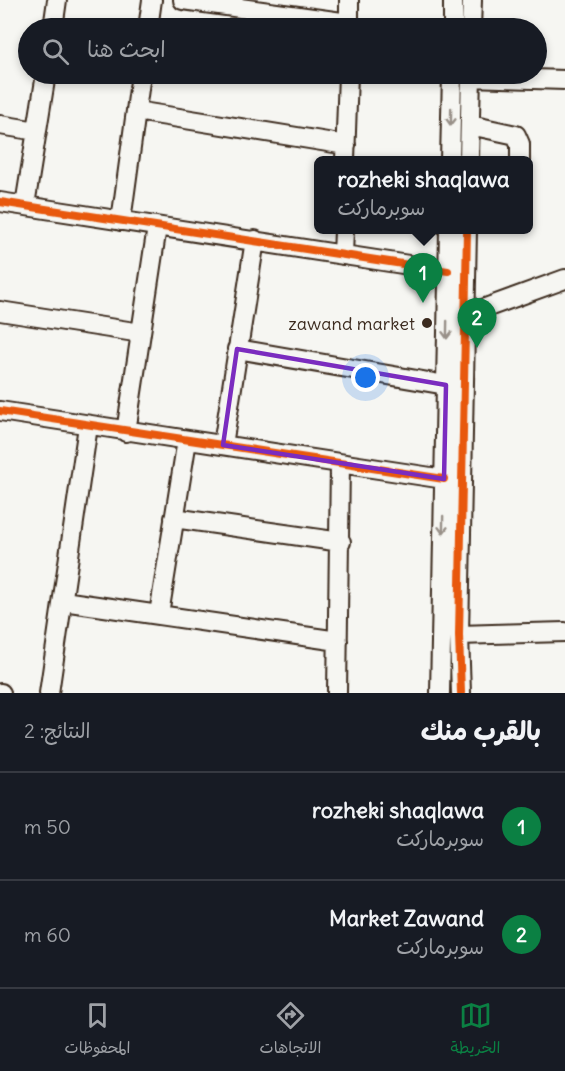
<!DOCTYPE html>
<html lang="ar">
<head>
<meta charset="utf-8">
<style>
	body { margin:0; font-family:Delius,"Playpen Sans Arabic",sans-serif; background:#20242c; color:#f1f3f6; direction:rtl }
	.you { position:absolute; left:366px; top:378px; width:21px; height:21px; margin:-15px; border:4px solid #fff; border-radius:50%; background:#1a73e8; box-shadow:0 0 0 9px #1a73e833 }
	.badge { display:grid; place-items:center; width:39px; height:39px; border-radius:50%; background:#0b8043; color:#fff; font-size:20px; font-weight:700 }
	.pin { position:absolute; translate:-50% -50px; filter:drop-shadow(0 2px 3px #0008) }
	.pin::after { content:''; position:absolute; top:32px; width:21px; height:18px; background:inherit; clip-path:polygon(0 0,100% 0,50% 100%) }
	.popup { position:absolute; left:314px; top:156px; width:219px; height:78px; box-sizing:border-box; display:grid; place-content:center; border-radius:9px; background:#171b24; filter:drop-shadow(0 2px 4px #0005); font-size:20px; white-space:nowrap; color:#9ea1a6 }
	.popup b { font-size:22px; color:#f1f3f6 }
	.popup::after { content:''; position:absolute; left:50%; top:100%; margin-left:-12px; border:12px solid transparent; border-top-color:#171b24 }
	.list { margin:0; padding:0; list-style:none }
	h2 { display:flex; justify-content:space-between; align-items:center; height:78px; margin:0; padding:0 24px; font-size:26px }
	h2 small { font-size:20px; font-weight:400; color:#9ea1a6 }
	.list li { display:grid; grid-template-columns:39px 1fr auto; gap:18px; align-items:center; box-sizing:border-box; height:108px; padding:0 24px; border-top:2px solid #363941 }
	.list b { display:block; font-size:22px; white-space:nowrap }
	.list p { margin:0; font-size:20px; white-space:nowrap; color:#9ea1a6 }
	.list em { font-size:20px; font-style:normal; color:#9ea1a6 }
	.icon { flex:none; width:33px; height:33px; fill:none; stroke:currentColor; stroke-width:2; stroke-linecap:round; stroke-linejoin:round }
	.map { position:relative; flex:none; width:565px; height:693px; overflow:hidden; direction:ltr }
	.search { position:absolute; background:#171b24; box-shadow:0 3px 9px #0003; left:18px; right:18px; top:18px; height:66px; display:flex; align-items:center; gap:15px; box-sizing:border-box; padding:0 21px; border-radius:33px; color:#9ea1a6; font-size:22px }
	.sheet { height:294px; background:#171b24 }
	nav { display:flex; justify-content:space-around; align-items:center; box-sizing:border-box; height:84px; border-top:2px solid #363941; background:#171b24; font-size:16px; color:#9ea1a6 }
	nav a { display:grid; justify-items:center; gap:3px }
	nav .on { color:#0b8043 }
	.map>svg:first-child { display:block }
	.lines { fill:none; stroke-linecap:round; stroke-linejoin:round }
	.minor-casing { stroke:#3b2a1e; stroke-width:22 }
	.minor { stroke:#f6f6f2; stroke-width:18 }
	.cycleway-casing { stroke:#f6f6f2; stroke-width:11 }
	.cycleway { stroke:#e8590c; stroke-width:8 }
	.oneway { stroke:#989088 }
	.marked { fill:none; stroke:#7b2cbf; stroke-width:4.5; stroke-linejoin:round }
	.poi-dot { fill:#3b2a1e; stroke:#f6f6f2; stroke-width:2 }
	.labels { text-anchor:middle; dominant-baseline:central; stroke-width:4.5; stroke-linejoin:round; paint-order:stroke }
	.poi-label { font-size:18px; fill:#3b2a1e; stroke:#f6f6f2; text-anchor:end }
</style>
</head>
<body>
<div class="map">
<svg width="565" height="693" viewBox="0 0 565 693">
	<rect width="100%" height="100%" fill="#f6f6f2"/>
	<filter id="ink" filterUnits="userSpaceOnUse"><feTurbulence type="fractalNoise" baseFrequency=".0167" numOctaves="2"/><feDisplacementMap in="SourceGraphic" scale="12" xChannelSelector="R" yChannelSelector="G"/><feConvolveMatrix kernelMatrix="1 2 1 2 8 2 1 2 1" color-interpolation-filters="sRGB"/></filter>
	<g filter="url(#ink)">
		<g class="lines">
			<!-- minor casing -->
			<g class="minor-casing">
				<path id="minor" d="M 183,0 L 349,23
					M 53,28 L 57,0
					M 148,28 L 152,0
					M 349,28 L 349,0
					M 453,28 L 453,0
					M 471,28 L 472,0
					M 470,77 L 565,80
					M 136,111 L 346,145
					M 0,125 L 37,131
					M 470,125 L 516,135 L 520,144 L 520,160
					M 345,160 L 348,74
					M 450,160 L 452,74
					M 469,160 L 471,74
					M 0,202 L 448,271
					M 25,205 L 46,74
					M 121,221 L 141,74
					M 343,255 L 344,230
					M 0,311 L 141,333
					M 466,315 L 565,279
					M 237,349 L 446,385
					M 0,411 L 444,479
					M 126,432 L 157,227
					M 223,445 L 255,240
					M 174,518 L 341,542
					M 63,601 L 338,641
					M 159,614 L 187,440
					M 459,635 L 565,632
					M 0,693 L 1,693
					M 49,693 L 88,426
					M 337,693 L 340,464
					M 440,693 L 449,230
					M 461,693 L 459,635 L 467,230"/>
			</g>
			<!-- minor -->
			<use href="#minor" class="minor"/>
			<!-- cycleway casing -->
			<g class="cycleway-casing">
				<path id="cycleway" d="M 0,202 L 448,271
					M 0,411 L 444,479
					M 461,693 L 459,635 L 467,230"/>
			</g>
			<!-- cycleway -->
			<use href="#cycleway" class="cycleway"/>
		</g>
		<!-- one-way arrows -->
		<defs><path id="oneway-shaft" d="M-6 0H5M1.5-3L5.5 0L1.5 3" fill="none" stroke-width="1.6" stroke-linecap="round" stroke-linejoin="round" transform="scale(1.5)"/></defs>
		<g class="oneway">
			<use href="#oneway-shaft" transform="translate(451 117) rotate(91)"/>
			<use href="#oneway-shaft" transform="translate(447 330) rotate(91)"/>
			<use href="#oneway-shaft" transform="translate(443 525) rotate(91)"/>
		</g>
	</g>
	<!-- marked area -->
	<path class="marked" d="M 237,349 L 446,385 L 444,479 L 223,445 Z"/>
	<!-- markers -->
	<circle class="poi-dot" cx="427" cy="323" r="6"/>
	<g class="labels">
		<!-- poi labels -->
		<g class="poi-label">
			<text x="415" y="323">zawand market</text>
		</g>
	</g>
</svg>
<div class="you"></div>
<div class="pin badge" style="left:423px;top:303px">1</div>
<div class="popup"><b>rozheki shaqlawa</b>سوبرماركت</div>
<div class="pin badge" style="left:477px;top:348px">2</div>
<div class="search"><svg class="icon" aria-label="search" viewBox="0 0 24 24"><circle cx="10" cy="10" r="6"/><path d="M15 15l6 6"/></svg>ابحث هنا</div>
</div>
<section class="sheet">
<h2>بالقرب منك<small>النتائج: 2</small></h2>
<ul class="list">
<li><span class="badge">1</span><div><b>rozheki shaqlawa</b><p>سوبرماركت</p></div><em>50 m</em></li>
<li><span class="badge">2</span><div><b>Market Zawand</b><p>سوبرماركت</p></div><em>60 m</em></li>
</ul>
</section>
<nav>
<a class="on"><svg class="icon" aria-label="map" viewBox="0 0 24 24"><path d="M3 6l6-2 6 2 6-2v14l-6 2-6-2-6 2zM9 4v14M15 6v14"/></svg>الخريطة</a>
<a><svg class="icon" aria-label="directions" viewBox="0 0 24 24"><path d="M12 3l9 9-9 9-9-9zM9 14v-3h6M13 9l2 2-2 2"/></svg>الاتجاهات</a>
<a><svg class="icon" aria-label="saved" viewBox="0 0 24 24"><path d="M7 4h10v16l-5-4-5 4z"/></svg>المحفوظات</a>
</nav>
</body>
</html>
